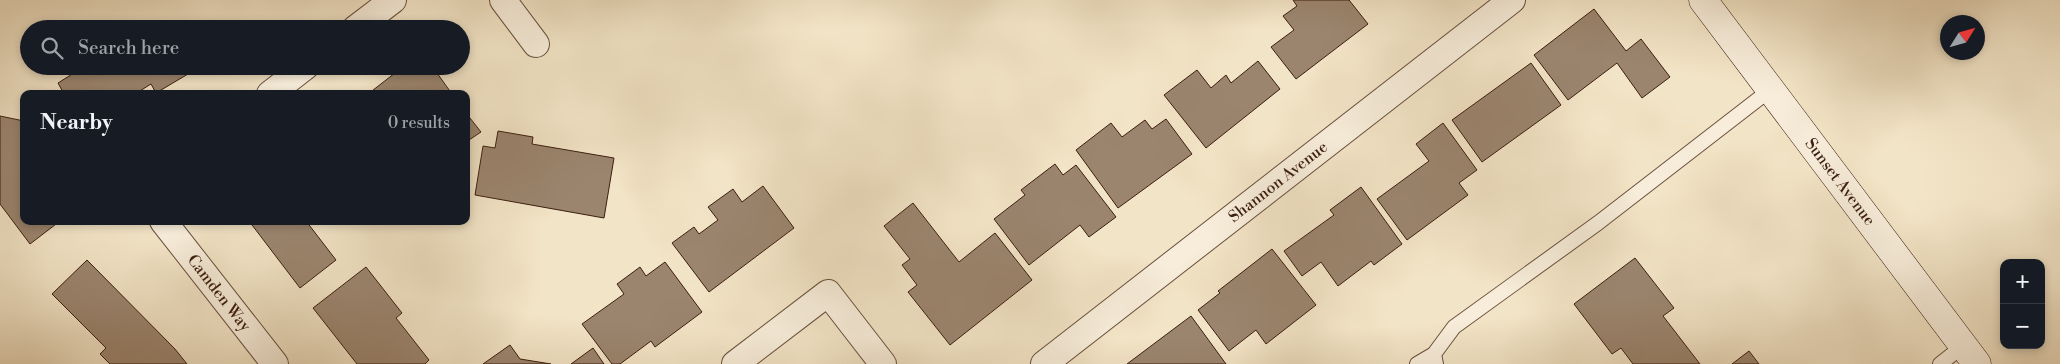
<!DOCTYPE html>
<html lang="en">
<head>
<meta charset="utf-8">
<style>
	body { margin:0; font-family:"Libre Bodoni",serif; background:#20242c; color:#f1f3f6 }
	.controls { position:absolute; right:15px; bottom:15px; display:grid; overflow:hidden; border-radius:10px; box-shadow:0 2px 8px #0003 }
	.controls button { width:45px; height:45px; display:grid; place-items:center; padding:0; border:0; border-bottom:1px solid #363941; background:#171b24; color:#f1f3f6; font:25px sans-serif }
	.compass { position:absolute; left:1940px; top:15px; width:45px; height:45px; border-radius:50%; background:#171b24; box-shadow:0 2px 8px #0003; rotate:53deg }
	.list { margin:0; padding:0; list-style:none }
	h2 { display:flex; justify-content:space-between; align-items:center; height:65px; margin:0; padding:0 20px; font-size:21px }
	h2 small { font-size:16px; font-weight:400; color:#9ea1a6 }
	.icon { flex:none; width:28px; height:28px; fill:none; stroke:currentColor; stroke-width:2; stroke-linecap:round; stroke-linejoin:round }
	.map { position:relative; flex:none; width:2060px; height:364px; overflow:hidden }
	.search { position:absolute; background:#171b24; box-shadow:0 2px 8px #0003; left:20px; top:20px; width:450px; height:55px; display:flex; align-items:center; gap:12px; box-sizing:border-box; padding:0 18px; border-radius:28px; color:#9ea1a6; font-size:19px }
	.panel { position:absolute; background:#171b24; box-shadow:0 2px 8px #0003; left:20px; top:90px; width:450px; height:135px; border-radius:10px }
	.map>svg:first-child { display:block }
	.building { fill:#9b856f; stroke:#3c1e10 }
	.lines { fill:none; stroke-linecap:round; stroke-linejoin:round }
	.lane-casing { stroke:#6a503e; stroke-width:16 }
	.street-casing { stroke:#6a503e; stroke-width:28 }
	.secondary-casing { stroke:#3c1e10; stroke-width:29 }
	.lane { stroke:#f7edda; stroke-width:14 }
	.street { stroke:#f7edda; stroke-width:26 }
	.secondary { stroke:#f7edda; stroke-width:28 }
	.labels { text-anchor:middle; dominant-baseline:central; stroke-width:4; stroke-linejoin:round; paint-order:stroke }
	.street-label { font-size:16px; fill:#3c1e10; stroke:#f7edda }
</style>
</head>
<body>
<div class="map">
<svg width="2060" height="364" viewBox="0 0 2060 364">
	<rect width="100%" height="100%" fill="#f2e4c6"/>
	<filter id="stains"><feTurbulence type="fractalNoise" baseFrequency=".004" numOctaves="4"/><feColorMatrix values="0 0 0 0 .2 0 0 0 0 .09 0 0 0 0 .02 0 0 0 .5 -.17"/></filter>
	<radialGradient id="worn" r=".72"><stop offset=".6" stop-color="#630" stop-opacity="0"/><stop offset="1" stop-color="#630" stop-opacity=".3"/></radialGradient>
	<!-- building -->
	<path class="building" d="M 1293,0 L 1349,0 L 1368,24 L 1296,79 L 1271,47 L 1294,30 L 1283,16 L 1297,6 Z
		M 1594,9 L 1626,51 L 1641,39 L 1670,77 L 1642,98 L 1617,63 L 1568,100 L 1534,55 Z
		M 1258,61 L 1280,89 L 1206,148 L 1164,95 L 1197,70 L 1211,88 L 1226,75 L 1231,83 Z
		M 1531,63 L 1561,105 L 1482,162 L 1452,120 Z
		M 85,66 L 183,66 L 188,74 L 156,93 L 151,84 L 135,94 L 64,94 L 58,83 Z
		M 404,66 L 432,66 L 452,94 L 368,94 Z
		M 466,113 L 481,132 L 466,142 Z
		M 0,116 L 24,121 L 24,221 L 60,221 L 30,244 L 0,204 Z
		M 1166,119 L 1192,154 L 1118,208 L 1076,150 L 1111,123 L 1122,137 L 1145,120 L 1152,129 Z
		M 1443,123 L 1477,170 L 1459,183 L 1468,195 L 1407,240 L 1377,199 L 1429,161 L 1416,144 Z
		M 498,131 L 533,137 L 532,144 L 614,158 L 604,218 L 475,195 L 483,146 L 495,148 Z
		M 1055,164 L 1063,175 L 1076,165 L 1116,217 L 1089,237 L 1080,225 L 1029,265 L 994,219 L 1025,195 L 1021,190 Z
		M 763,186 L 794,228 L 709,292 L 672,243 L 694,227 L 699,234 L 718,220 L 708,207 L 733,189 L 742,202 Z
		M 1361,187 L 1402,244 L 1374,265 L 1371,261 L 1338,286 L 1321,262 L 1302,276 L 1284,251 L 1334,215 L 1330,210 Z
		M 913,203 L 959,262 L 995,233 L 1032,280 L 950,345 L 908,292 L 917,285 L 902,265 L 910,259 L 884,226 Z
		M 249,221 L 306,221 L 336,260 L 300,288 Z
		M 1272,249 L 1316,305 L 1266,344 L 1256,330 L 1229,351 L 1198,310 L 1220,293 L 1218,291 Z
		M 1635,258 L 1674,308 L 1663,316 L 1700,364 L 1633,364 L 1621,348 L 1612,354 L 1574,304 Z
		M 87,260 L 175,349 L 187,364 L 110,364 L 100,354 L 106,348 L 52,294 Z
		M 665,262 L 702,312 L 655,347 L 651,341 L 620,364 L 612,364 L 582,324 L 624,294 L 617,284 L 640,267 L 646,276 Z
		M 366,267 L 402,313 L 396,318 L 429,360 L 425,364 L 357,364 L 313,308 Z
		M 1191,316 L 1226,364 L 1127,364 Z
		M 510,345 L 520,359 L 551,364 L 483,364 Z
		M 593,348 L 604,364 L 571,364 Z
		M 1749,351 L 1759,364 L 1732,364 Z"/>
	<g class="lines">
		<!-- lane casing -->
		<g class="lane-casing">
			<path id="lane" d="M 1417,364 L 1434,354
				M 1436,364 L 1434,354 L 1454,327 L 1598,223 L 1770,90
				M 1940,364 L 1963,346"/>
		</g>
		<!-- street casing -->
		<g class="street-casing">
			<path id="street" d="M 503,0 L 536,44
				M 355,29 L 393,0
				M 270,94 L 306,66
				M 163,221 L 275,364
				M 735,364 L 828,293 L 883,364
				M 1044,364 L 1512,0"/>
		</g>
		<!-- secondary casing -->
		<g class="secondary-casing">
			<path id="secondary" d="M 1703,0 L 1977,364"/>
		</g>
		<!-- lane -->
		<use href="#lane" class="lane"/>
		<!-- street -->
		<use href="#street" class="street"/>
		<!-- secondary -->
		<use href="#secondary" class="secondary"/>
	</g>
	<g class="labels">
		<!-- street labels -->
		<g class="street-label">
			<text transform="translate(1278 182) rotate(-38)">Shannon Avenue</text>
			<text transform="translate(1840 182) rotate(53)">Sunset Avenue</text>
			<text transform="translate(219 293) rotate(52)">Camden Way</text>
		</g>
	</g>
	<rect width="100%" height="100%" filter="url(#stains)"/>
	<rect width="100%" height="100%" fill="url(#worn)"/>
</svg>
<div class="controls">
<button>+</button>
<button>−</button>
</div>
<svg class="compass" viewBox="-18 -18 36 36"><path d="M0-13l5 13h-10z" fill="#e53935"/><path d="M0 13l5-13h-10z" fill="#9ea1a6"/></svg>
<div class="search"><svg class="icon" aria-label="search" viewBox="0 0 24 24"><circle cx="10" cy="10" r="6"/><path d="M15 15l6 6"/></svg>Search here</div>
<section class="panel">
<h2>Nearby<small>0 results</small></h2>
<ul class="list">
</ul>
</section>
</div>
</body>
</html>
